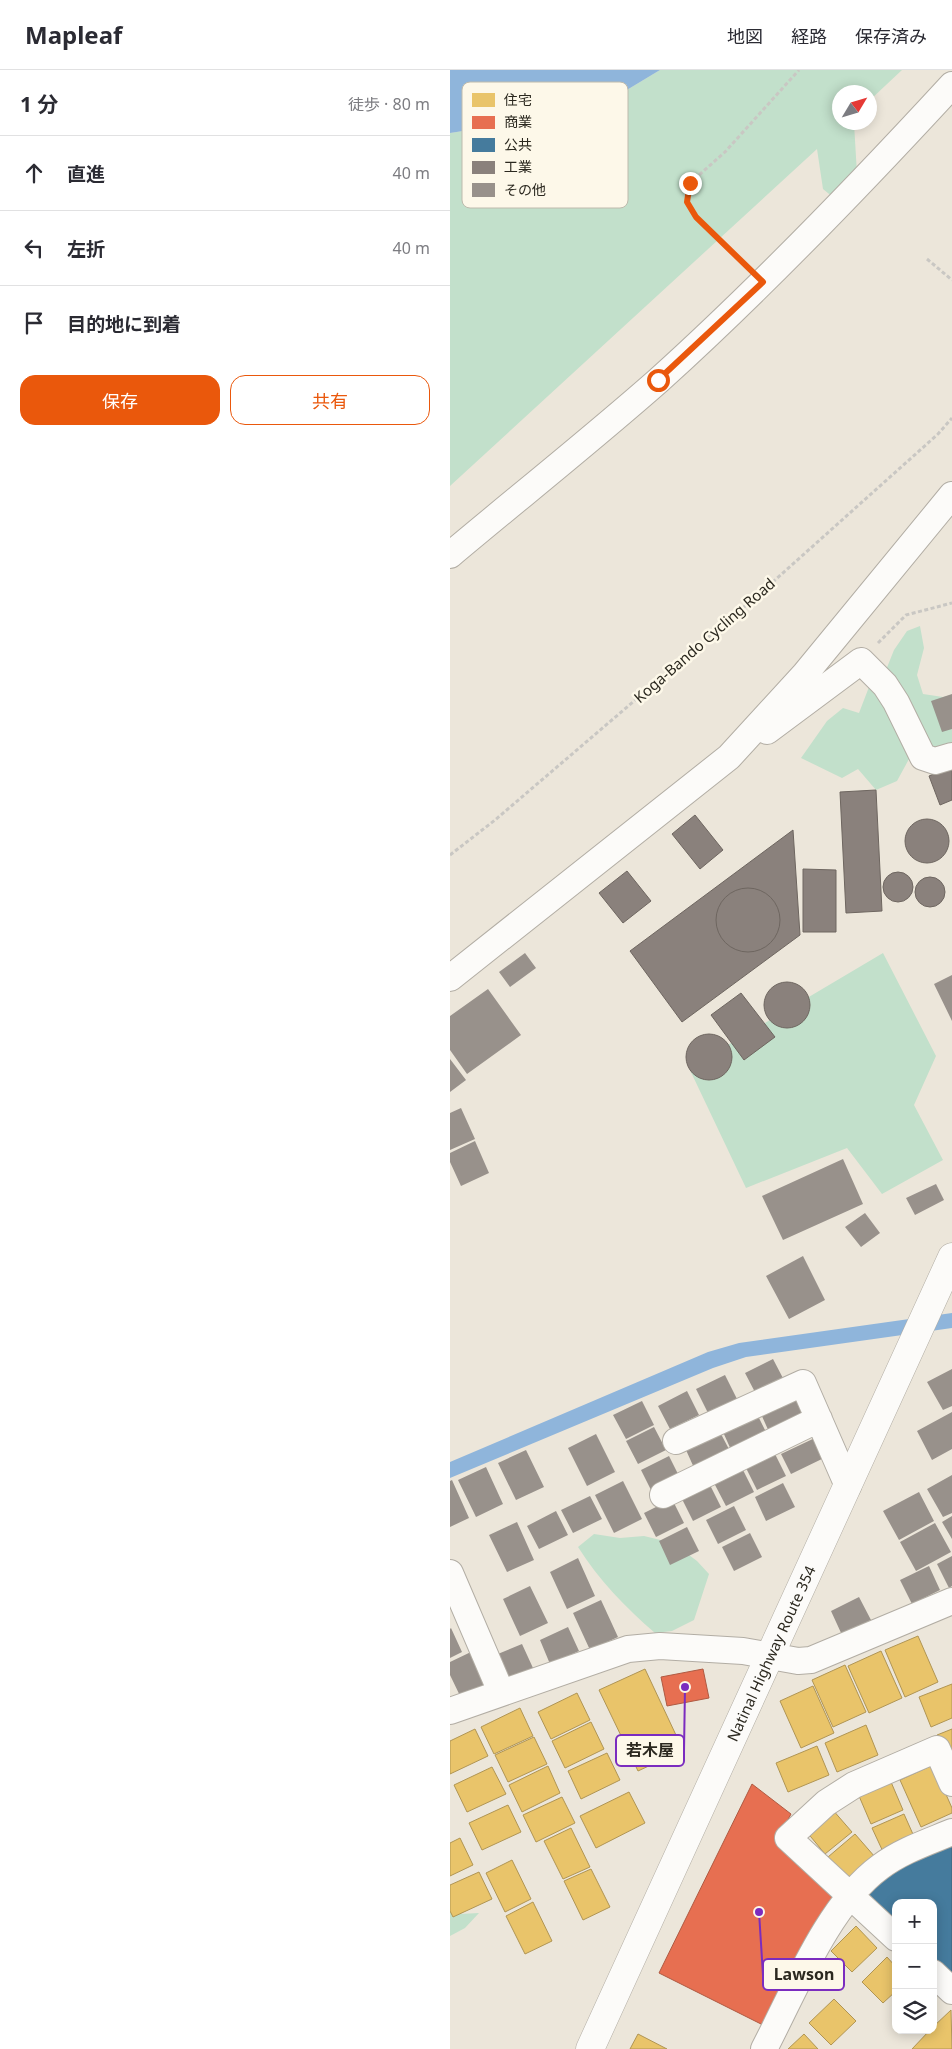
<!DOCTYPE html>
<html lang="ja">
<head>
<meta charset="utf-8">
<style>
	body { margin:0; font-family:"Noto Sans","Noto Sans JP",sans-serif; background:#f2f2f3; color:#2b2b33 }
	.controls { position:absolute; right:15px; bottom:15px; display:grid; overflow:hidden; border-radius:10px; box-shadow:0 2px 12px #0003 }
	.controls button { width:45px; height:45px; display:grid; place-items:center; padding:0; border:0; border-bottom:1px solid #e1e1e2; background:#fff; color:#2b2b33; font:25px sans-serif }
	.compass { position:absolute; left:382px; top:15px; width:45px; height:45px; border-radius:50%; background:#fff; box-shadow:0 2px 12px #0003; rotate:52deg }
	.stop { position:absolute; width:15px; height:15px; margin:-11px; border:4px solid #ea580c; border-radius:50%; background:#fff }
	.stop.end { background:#ea580c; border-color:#fff; box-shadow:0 1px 5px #0008 }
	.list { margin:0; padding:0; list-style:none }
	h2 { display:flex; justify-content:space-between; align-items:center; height:65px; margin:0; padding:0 20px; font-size:21px }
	h2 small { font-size:16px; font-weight:400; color:#7c7c81 }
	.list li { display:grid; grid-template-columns:32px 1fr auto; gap:15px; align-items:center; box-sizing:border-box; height:75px; padding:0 20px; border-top:1px solid #e1e1e2 }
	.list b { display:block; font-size:19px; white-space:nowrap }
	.list em { font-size:16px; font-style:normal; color:#7c7c81 }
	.actions { display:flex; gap:10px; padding:15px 20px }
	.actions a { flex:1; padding:11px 0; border:1px solid #ea580c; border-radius:15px; text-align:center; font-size:18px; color:#ea580c }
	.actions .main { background:#ea580c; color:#fff }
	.icon { flex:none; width:28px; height:28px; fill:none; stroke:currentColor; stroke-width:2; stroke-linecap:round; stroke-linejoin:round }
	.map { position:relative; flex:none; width:502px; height:1979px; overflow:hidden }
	header { display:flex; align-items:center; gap:30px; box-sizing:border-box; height:70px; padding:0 25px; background:#fff; border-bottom:1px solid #e1e1e2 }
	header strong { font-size:24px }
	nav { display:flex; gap:28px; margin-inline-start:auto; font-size:18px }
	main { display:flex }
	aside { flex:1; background:#fff }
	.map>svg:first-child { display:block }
	.green { fill:#c2e0cb }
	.water { fill:#8fb5db }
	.homes { fill:#e9c46a; stroke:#b09554 }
	.shops { fill:#e76f51; stroke:#af5a42 }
	.public { fill:#457b9d; stroke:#3d6277 }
	.industry { fill:#8a817c; stroke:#6e6660 }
	.building { fill:#98918b }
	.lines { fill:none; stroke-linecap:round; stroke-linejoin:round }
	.minor-casing { stroke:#b2ada4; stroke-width:28 }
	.highway-casing { stroke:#b2ada4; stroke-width:29 }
	.path { stroke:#c9c7c3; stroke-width:3; stroke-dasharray:4 2.5; stroke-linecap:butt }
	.minor { stroke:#fcfbf9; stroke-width:26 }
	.highway { stroke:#fcfbf9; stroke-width:28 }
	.route { stroke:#ea580c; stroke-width:6 }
	.labels { text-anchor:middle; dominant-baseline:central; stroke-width:5; stroke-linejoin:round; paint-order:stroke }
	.street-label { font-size:15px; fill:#2b281f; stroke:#fdf8e9 }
	.key { fill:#fdf8e9; stroke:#bebaac; stroke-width:1 }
	.key-label { font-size:14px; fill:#2b281f }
	.leader { fill:none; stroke:#7b2cbf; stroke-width:2 }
	.callout-dot { fill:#7b2cbf; stroke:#fdf8e9; stroke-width:2 }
	.callout { fill:#fdf8e9; stroke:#7b2cbf; stroke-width:2 }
	.callout-label { font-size:16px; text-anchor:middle; font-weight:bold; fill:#2b281f }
</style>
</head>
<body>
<header>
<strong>Mapleaf</strong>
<nav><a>地図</a><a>経路</a><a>保存済み</a></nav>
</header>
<main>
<aside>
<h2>1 分<small>徒歩 · 80 m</small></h2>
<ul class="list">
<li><svg class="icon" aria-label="ahead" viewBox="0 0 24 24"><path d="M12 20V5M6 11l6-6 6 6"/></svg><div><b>直進</b></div><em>40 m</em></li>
<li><svg class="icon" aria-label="left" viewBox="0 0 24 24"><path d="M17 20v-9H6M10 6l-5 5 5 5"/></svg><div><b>左折</b></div><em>40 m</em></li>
<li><svg class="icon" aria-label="arrive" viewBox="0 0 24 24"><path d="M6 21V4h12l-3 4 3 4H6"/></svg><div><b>目的地に到着</b></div></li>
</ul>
<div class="actions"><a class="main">保存</a><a>共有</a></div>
</aside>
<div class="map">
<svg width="502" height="1979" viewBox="0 0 502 1979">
	<rect width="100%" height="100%" fill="#ece6da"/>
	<!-- green -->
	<path class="green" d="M 210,0 L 452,0 L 420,30 L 420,22 L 390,22 L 390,52 L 404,53 L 407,104 L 384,128 L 373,119 L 367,79 L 0,416 L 0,63 L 78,51 L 117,56 Z
		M 470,556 L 474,578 L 467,605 L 473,624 L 493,627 L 502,625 L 502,673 L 459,689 L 447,711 L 426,720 L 408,699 L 392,708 L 351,688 L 377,651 L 393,638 L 409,643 L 419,617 L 436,600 L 444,580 L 457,561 Z
		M 433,883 L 486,986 L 464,1035 L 493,1090 L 432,1124 L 397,1078 L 296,1118 L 239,998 Z
		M 144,1464 L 170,1468 L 194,1466 L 223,1473 L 247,1491 L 259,1504 L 244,1550 L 222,1561 L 205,1563 C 176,1538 148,1509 128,1477 Z
		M 0,1831 L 10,1844 L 29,1843 L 15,1858 L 0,1866 Z"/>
	<!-- water -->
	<path class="water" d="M 0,0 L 210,0 L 117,56 L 78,51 L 0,63 Z
		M 502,1243 L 502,1258 L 296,1287 L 263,1298 L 0,1408 L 0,1392 L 258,1282 L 289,1273 Z"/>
	<!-- homes -->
	<path class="homes" d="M 468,1566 L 488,1612 L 455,1627 L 435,1580 Z
		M 431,1581 L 452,1628 L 419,1643 L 398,1596 Z
		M 395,1595 L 416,1642 L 383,1657 L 362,1610 Z
		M 195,1599 L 233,1680 L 188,1701 L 149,1620 Z
		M 502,1614 L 502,1648 L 481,1657 L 469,1627 Z
		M 363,1616 L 384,1663 L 351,1678 L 330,1631 Z
		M 127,1623 L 140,1650 L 101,1669 L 88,1642 Z
		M 70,1638 L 83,1666 L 44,1684 L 31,1657 Z
		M 141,1652 L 154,1679 L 115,1698 L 102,1671 Z
		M 416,1655 L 428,1685 L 387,1702 L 375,1673 Z
		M 25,1659 L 38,1686 L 0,1704 L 0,1671 Z
		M 502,1659 L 502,1698 L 487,1665 Z
		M 84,1667 L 97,1694 L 58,1712 L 45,1685 Z
		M 367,1676 L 379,1705 L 338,1722 L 326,1693 Z
		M 157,1683 L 170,1710 L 131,1729 L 118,1701 Z
		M 483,1695 L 502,1738 L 502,1743 L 471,1757 L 450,1710 Z
		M 98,1696 L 110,1723 L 72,1742 L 59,1715 Z
		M 42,1697 L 56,1724 L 17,1742 L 4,1715 Z
		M 441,1712 L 453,1740 L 421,1754 L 409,1726 Z
		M 179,1722 L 195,1753 L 146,1778 L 130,1746 Z
		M 112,1727 L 125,1753 L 86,1772 L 73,1745 Z
		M 58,1735 L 71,1762 L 32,1780 L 19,1753 Z
		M 382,1739 L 402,1762 L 375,1784 L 356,1761 Z
		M 454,1744 L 466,1771 L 435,1786 L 422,1758 Z
		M 121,1758 L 140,1797 L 113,1809 L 94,1771 Z
		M 405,1764 L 425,1787 L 398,1810 L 378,1787 Z
		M 10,1768 L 23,1795 L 0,1806 L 0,1773 Z
		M 62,1790 L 81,1829 L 55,1842 L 36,1803 Z
		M 141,1799 L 160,1837 L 133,1850 L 114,1811 Z
		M 29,1802 L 42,1829 L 3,1847 L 0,1841 L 0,1815 Z
		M 83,1832 L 102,1871 L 75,1884 L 56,1846 Z
		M 406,1856 L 427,1878 L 402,1902 L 381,1881 Z
		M 437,1887 L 446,1897 L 446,1921 L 433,1933 L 412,1912 Z
		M 384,1929 L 406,1951 L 381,1975 L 359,1953 Z
		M 501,1940 L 502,1979 L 462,1979 L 480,1960 L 483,1960 L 483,1957 Z
		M 188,1964 L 217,1979 L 180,1979 Z
		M 354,1964 L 368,1979 L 338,1979 Z"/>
	<!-- shops -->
	<path class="shops" d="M 253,1599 L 259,1628 L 217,1636 L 211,1607 Z
		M 302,1714 L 341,1744 L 328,1768 L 393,1826 L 317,1957 L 209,1903 Z"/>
	<!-- public -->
	<path class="public" d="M 502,1772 L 502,1910 L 483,1892 L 483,1833 L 446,1833 L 446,1858 L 412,1826 L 433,1804 Z"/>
	<!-- industry -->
	<path class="industry" d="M 502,696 L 502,730 L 490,735 L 479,706 Z
		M 426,720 L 432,841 L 396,843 L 390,722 Z
		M 245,745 L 273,780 L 250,799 L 222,764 Z
		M455 771a22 22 0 1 1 44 0a22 22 0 1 1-44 0Z
		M 343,760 L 350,865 L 232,952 L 180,881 Z
		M 353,799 L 386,800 L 386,862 L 353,862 Z
		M 177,801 L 201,831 L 173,853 L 149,823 Z
		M433 817a15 15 0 1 1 30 0a15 15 0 1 1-30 0Z
		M465 822a15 15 0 1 1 30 0a15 15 0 1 1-30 0Z
		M266 850a32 32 0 1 1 64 0a32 32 0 1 1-64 0Z
		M314 935a23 23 0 1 1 46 0a23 23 0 1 1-46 0Z
		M 291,923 L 325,967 L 294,990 L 261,945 Z
		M236 987a23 23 0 1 1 46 0a23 23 0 1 1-46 0Z"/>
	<!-- building -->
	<path class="building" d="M 502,624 L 502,659 L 492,662 L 481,631 Z
		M 75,883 L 86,898 L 60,917 L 49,902 Z
		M 502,905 L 502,951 L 484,914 Z
		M 38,919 L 71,965 L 17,1004 L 0,980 L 0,946 Z
		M 0,989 L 16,1010 L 0,1022 Z
		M 11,1038 L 25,1069 L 0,1080 L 0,1043 Z
		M 25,1071 L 39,1103 L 11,1116 L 0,1092 L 0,1083 Z
		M 393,1089 L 413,1134 L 333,1170 L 312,1126 Z
		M 486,1114 L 494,1130 L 465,1145 L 456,1128 Z
		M 415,1143 L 430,1163 L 411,1177 L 395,1157 Z
		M 353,1186 L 375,1230 L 339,1249 L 316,1206 Z
		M 323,1289 L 335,1312 L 307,1326 L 295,1303 Z
		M 502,1299 L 502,1336 L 493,1340 L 477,1312 Z
		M 275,1305 L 287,1329 L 258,1343 L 246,1319 Z
		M 237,1321 L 249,1345 L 220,1359 L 208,1336 Z
		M 347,1327 L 356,1347 L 320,1364 L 311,1344 Z
		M 192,1331 L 204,1355 L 176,1369 L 163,1345 Z
		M 502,1342 L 502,1379 L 482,1390 L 467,1361 Z
		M 308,1346 L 318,1366 L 282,1382 L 273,1362 Z
		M 204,1357 L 216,1380 L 188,1394 L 176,1371 Z
		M 146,1364 L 165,1402 L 137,1416 L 118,1378 Z
		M 271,1364 L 281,1383 L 245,1400 L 236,1380 Z
		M 367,1367 L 376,1387 L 341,1404 L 331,1384 Z
		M 76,1380 L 94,1417 L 66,1430 L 48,1393 Z
		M 324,1382 L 336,1406 L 307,1420 L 295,1396 Z
		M 219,1386 L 231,1410 L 203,1424 L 191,1400 Z
		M 36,1397 L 53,1434 L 26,1447 L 8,1410 Z
		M 292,1398 L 304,1422 L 276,1436 L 264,1413 Z
		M 502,1405 L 502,1443 L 493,1447 L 477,1419 Z
		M 2,1410 L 19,1448 L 0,1457 L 0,1411 Z
		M 173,1411 L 192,1449 L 164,1463 L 145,1425 Z
		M 259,1413 L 271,1437 L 243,1451 L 231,1427 Z
		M 333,1413 L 345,1437 L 316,1451 L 305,1427 Z
		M 469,1422 L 484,1451 L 449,1470 L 433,1441 Z
		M 140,1426 L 152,1449 L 123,1463 L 111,1440 Z
		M 222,1429 L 234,1453 L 206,1467 L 194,1443 Z
		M 284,1436 L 296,1460 L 268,1474 L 256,1450 Z
		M 106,1441 L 118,1465 L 89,1479 L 77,1456 Z
		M 502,1446 L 502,1469 L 492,1452 Z
		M 67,1452 L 84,1490 L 57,1502 L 39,1465 Z
		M 485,1453 L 501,1482 L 466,1501 L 450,1472 Z
		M 237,1457 L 249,1481 L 220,1495 L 209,1471 Z
		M 300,1463 L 312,1487 L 284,1501 L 272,1477 Z
		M 502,1486 L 502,1516 L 499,1518 L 487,1494 Z
		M 128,1488 L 145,1526 L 117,1539 L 100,1502 Z
		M 479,1496 L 490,1520 L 462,1534 L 450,1510 Z
		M 80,1516 L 98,1553 L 70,1566 L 53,1529 Z
		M 409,1527 L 421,1550 L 392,1565 L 381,1541 Z
		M 151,1530 L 168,1567 L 140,1580 L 123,1543 Z
		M 118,1557 L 129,1581 L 100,1594 L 90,1570 Z
		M 1,1558 L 12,1582 L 0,1588 L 0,1559 Z
		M 72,1574 L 83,1598 L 54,1610 L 43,1586 Z
		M 23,1581 L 41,1619 L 13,1632 L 0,1605 L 0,1592 Z"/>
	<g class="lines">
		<!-- minor casing -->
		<g class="minor-casing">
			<path id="minor" d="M 0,485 C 69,427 141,370 209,310 C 312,217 408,117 502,15
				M 317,661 L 411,591 L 435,615 L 446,632 L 473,687 L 485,691 L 502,686
				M 0,908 L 279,687 L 355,604 L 502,425
				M 226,1371 L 353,1313 L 398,1416
				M 213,1425 L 369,1349
				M 0,1503 L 51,1622
				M 0,1641 L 178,1579 L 210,1576 L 293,1581 L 348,1591 L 361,1590 L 502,1531
				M 446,1868 L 338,1768 L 376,1733 L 404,1715 L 487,1679 L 502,1713
				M 483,1903 L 502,1921
				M 314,1979 C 344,1922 378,1835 430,1797 C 451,1781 478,1772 502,1762"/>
		</g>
		<!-- highway casing -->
		<g class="highway-casing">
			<g id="highway">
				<path id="s1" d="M 140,1979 L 502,1187"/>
			</g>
		</g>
		<!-- path -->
		<path class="path" d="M 477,189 L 502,210
			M 295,194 L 246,147 L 237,132 L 240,113 L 275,82 L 349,0
			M 428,573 L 456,545 L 502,533
			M 0,785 L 45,750 L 315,519 L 488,364 L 502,348"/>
		<!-- minor -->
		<use href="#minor" class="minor"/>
		<!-- highway -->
		<use href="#highway" class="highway"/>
	</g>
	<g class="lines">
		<!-- route -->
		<path class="route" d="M 208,310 L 313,212 L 246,147 L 237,132 L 240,113"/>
	</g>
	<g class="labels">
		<!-- street labels -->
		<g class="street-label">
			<text transform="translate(254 570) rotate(-41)">Koga-Bando Cycling Road</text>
			<text stroke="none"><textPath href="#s1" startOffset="435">Natinal Highway Route 354</textPath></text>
		</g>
	</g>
	<!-- legend -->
	<rect x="12" y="12" width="166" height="126" rx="8" class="key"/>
	<rect x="22" y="23" width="23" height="14" fill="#e9c46a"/>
	<rect x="22" y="46" width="23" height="13" fill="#e76f51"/>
	<rect x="22" y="68" width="23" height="14" fill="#457b9d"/>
	<rect x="22" y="91" width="23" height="13" fill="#8a817c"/>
	<rect x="22" y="113" width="23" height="14" fill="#98918b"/>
	<g class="key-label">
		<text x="54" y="35">住宅</text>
		<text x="54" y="57">商業</text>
		<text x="54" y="80">公共</text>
		<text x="54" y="102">工業</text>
		<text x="54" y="125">その他</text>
	</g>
	<!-- callouts -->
	<path class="leader" d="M235 1617L234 1681M309 1842L313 1905"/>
	<g class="callout-dot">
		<circle cx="235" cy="1617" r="5"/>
		<circle cx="309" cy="1842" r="5"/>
	</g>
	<g class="callout">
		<rect x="166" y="1665" width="68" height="31" rx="5"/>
		<rect x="313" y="1889" width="81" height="31" rx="5"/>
	</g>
	<g class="callout-label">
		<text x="200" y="1686">若木屋</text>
		<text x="354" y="1910">Lawson</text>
	</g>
</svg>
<div class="controls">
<button>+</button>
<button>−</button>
<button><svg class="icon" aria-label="layers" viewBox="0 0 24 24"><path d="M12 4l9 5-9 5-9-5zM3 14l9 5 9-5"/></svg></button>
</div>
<svg class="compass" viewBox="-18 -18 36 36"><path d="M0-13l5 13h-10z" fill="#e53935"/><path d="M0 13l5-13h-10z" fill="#7c7c81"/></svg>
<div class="stop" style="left:208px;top:310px"></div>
<div class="stop end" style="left:240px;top:113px"></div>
</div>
</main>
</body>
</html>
